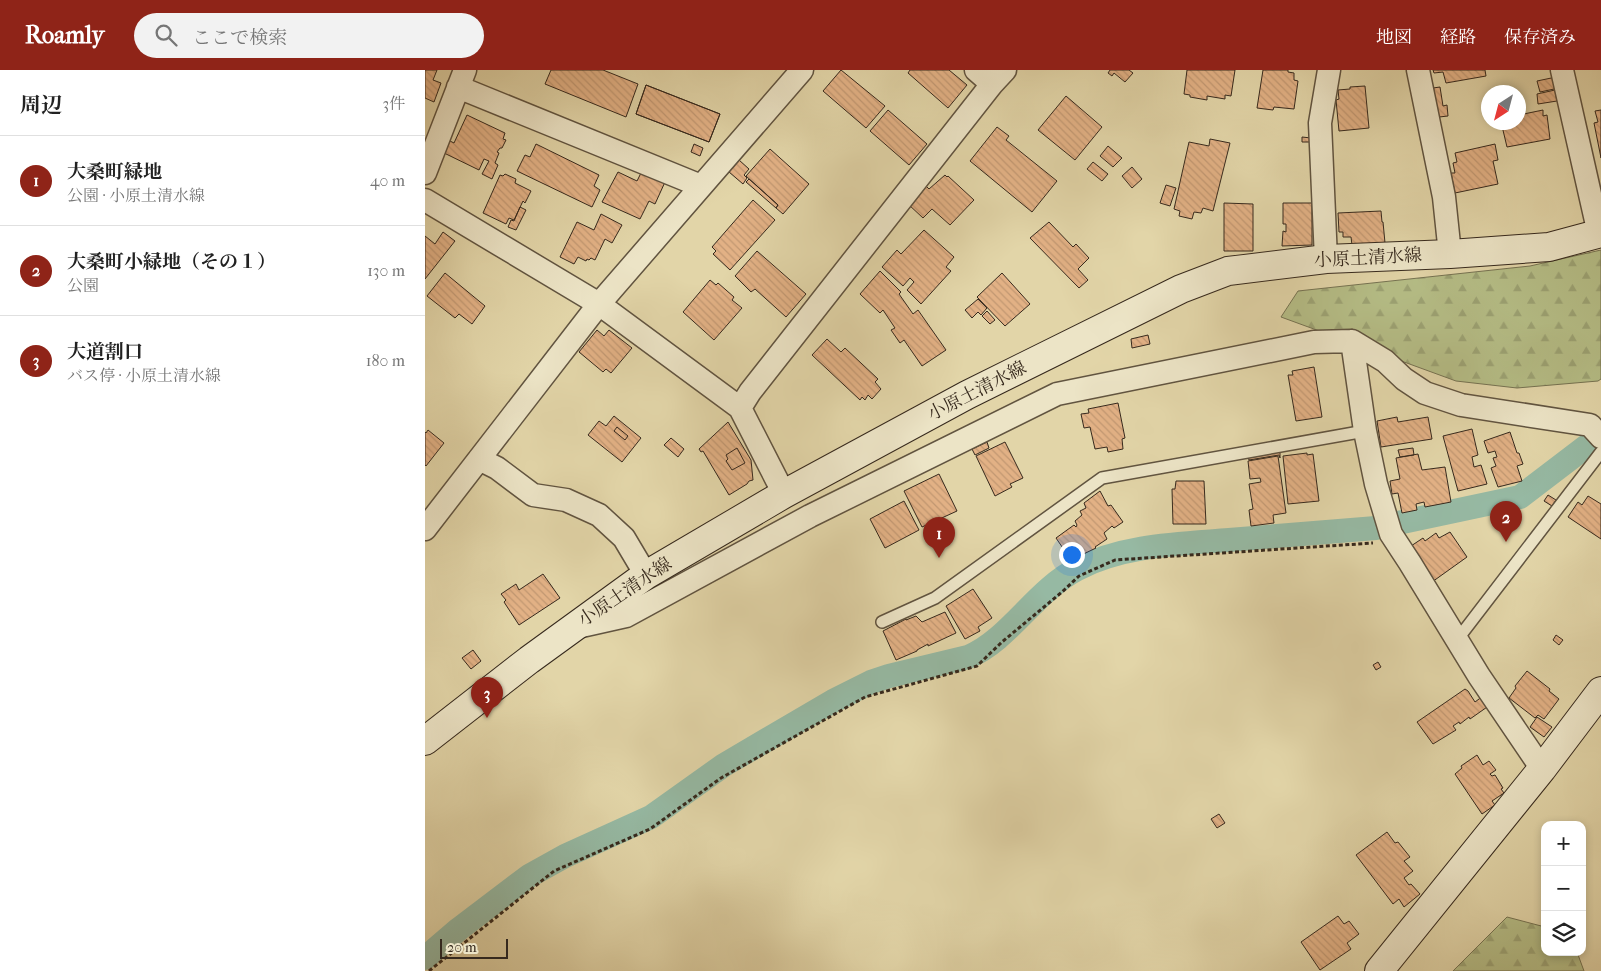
<!DOCTYPE html>
<html lang="ja">
<head>
<meta charset="utf-8">
<style>
	body { margin:0; font-family:"IM FELL French Canon","Noto Serif JP",serif; background:#f2f2f2; color:#222 }
	.controls { position:absolute; right:15px; bottom:15px; display:grid; overflow:hidden; border-radius:10px; box-shadow:0 2px 8px #0003 }
	.controls button { width:45px; height:45px; display:grid; place-items:center; padding:0; border:0; border-bottom:1px solid #e0e0e0; background:#fff; color:#222; font:25px sans-serif }
	.compass { position:absolute; left:1056px; top:15px; width:45px; height:45px; border-radius:50%; background:#fff; box-shadow:0 2px 8px #0003; rotate:216deg }
	.scale { position:absolute; left:15px; bottom:12px; width:68px; box-sizing:border-box; padding-left:5px; border:2px solid #36291d; border-top:0; font-size:14px; line-height:18px; white-space:nowrap; color:#36291d; -webkit-text-stroke:4px #ece4c6; paint-order:stroke }
	.you { position:absolute; left:646px; top:484px; width:18px; height:18px; margin:-12px; border:4px solid #fff; border-radius:50%; background:#1a73e8; box-shadow:0 0 0 8px #1a73e833 }
	.badge { display:grid; place-items:center; width:32px; height:32px; border-radius:50%; background:#8f2418; color:#fff; font-size:16px; font-weight:700 }
	.pin { position:absolute; translate:-50% -41px; filter:drop-shadow(0 1px 2px #0008) }
	.pin::after { content:''; position:absolute; top:26px; width:18px; height:15px; background:inherit; clip-path:polygon(0 0,100% 0,50% 100%) }
	.list { margin:0; padding:0; list-style:none }
	h2 { display:flex; justify-content:space-between; align-items:center; height:65px; margin:0; padding:0 20px; font-size:21px }
	h2 small { font-size:16px; font-weight:400; color:#767676 }
	.list li { display:grid; grid-template-columns:32px 1fr auto; gap:15px; align-items:center; box-sizing:border-box; height:90px; padding:0 20px; border-top:1px solid #e0e0e0 }
	.list b { display:block; font-size:19px; white-space:nowrap }
	.list p { margin:0; font-size:16px; white-space:nowrap; color:#767676 }
	.list em { font-size:16px; font-style:normal; color:#767676 }
	.icon { flex:none; width:28px; height:28px; fill:none; stroke:currentColor; stroke-width:2; stroke-linecap:round; stroke-linejoin:round }
	.map { position:relative; flex:none; width:1176px; height:901px; overflow:hidden }
	header { display:flex; align-items:center; gap:30px; box-sizing:border-box; height:70px; padding:0 25px; background:#8f2418; color:#fff }
	header strong { font-size:24px }
	nav { display:flex; gap:28px; margin-inline-start:auto; font-size:18px }
	.search { width:350px; height:45px; background:#f2f2f2; display:flex; align-items:center; gap:12px; box-sizing:border-box; padding:0 18px; border-radius:28px; color:#767676; font-size:19px }
	main { display:flex }
	aside { flex:1; background:#fff }
	.map>svg:first-child { display:block }
	.forest { fill:url(#forest-firs); stroke:#767352 }
	.lines { fill:none; stroke-linecap:round; stroke-linejoin:round }
	.canal { stroke:#96b9a3; stroke-width:24 }
	.building { fill:url(#building-back-hatch); stroke:#36291d }
	.lane-casing { stroke:#615440; stroke-width:14 }
	.street-casing { stroke:#615440; stroke-width:25 }
	.secondary-casing { stroke:#36291d; stroke-width:30 }
	.path { stroke:#36291d; stroke-width:3; stroke-dasharray:4 2.5; stroke-linecap:butt }
	.lane { stroke:#ece4c6; stroke-width:11 }
	.street { stroke:#ece4c6; stroke-width:22 }
	.secondary { stroke:#ece4c6; stroke-width:28 }
	.labels { text-anchor:middle; dominant-baseline:central; stroke-width:4; stroke-linejoin:round; paint-order:stroke }
	.street-label { font-size:18px; fill:#36291d; stroke:#ece4c6 }
</style>
</head>
<body>
<header>
<strong>Roamly</strong>
<div class="search"><svg class="icon" aria-label="search" viewBox="0 0 24 24"><circle cx="10" cy="10" r="6"/><path d="M15 15l6 6"/></svg>ここで検索</div>
<nav><a>地図</a><a>経路</a><a>保存済み</a></nav>
</header>
<main>
<aside>
<h2>周辺<small>3件</small></h2>
<ul class="list">
<li><span class="badge">1</span><div><b>大桑町緑地</b><p>公園 · 小原土清水線</p></div><em>40 m</em></li>
<li><span class="badge">2</span><div><b>大桑町小緑地（その１）</b><p>公園</p></div><em>130 m</em></li>
<li><span class="badge">3</span><div><b>大道割口</b><p>バス停 · 小原土清水線</p></div><em>180 m</em></li>
</ul>
</aside>
<div class="map">
<svg width="1176" height="901" viewBox="0 0 1176 901">
	<defs>
		<pattern id="forest-firs" width="22" height="20" patternUnits="userSpaceOnUse" patternTransform="scale(1.25)"><rect width="22" height="20" fill="#b5bd86"/><path d="M5 1l3.5 6h-7zM16 11l3.5 6h-7z" fill="#9ca273"/></pattern>
		<pattern id="building-back-hatch" width="6" height="6" patternUnits="userSpaceOnUse" patternTransform="scale(1.25)"><rect width="6" height="6" fill="#e2b185"/><path d="M-1 5l2 2M0 0l6 6M5-1l2 2" fill="none" stroke="#c29872"/></pattern>
	</defs>
	<rect width="100%" height="100%" fill="#e2d5a8"/>
	<filter id="stains"><feTurbulence type="fractalNoise" baseFrequency=".004" numOctaves="4"/><feColorMatrix values="0 0 0 0 .2 0 0 0 0 .09 0 0 0 0 .02 0 0 0 .5 -.17"/></filter>
	<radialGradient id="worn" r=".72"><stop offset=".6" stop-color="#630" stop-opacity="0"/><stop offset="1" stop-color="#630" stop-opacity=".3"/></radialGradient>
	<!-- forest -->
	<path class="forest" d="M 1176,180 L 1176,309 L 1173,311 L 1092,318 L 1031,311 L 856,247 L 873,221 L 1105,196 Z
		M 1082,847 L 1120,857 L 1120,882 L 1152,882 L 1159,901 L 1028,901 Z"/>
	<g class="lines">
		<!-- canal -->
		<path class="canal" d="M 968,454 L 1095,427 L 1167,372
			M 0,888 L 34,859 L 104,806 L 140,786 L 226,747 L 299,695 L 408,631 L 446,612 L 464,606 L 543,587 C 584,570 610,521 652,499 C 698,475 753,474 804,470 C 853,466 902,462 951,458"/>
	</g>
	<!-- building -->
	<path class="building" d="M 0,0 L 12,0 L 8,10 L 16,13 L 9,32 L 0,28 Z
		M 126,0 L 178,0 L 213,14 L 201,47 L 120,14 Z
		M 416,0 L 460,36 L 441,58 L 398,21 Z
		M 485,0 L 524,0 L 542,15 L 523,38 L 483,3 Z
		M 685,0 L 704,0 L 708,3 L 700,12 L 689,3 L 687,6 L 683,3 Z
		M 762,0 L 810,0 L 806,26 L 800,25 L 800,29 L 782,26 L 782,30 L 765,27 L 765,25 L 759,24 Z
		M 838,0 L 863,0 L 863,2 L 869,3 L 869,10 L 873,11 L 869,39 L 849,37 L 848,40 L 832,38 Z
		M 1008,0 L 1060,0 L 1061,6 L 1021,13 L 1018,2 L 1009,3 Z
		M 1131,7 L 1134,18 L 1115,22 L 1112,11 Z
		M 221,15 L 295,44 L 284,72 L 211,44 Z
		M 221,15 L 295,44 L 284,72 L 211,44 Z
		M 940,16 L 944,58 L 914,61 L 911,30 L 914,29 L 913,20 L 925,19 L 925,17 Z
		M 1015,17 L 1018,36 L 1022,35 L 1023,46 L 1014,47 L 1008,18 Z
		M 1130,20 L 1132,31 L 1113,34 L 1112,24 Z
		M 641,26 L 677,57 L 650,90 L 613,60 Z
		M 463,40 L 502,74 L 484,95 L 445,61 Z
		M 1118,40 L 1118,46 L 1122,45 L 1125,69 L 1082,77 L 1077,56 L 1084,55 L 1084,52 L 1094,52 L 1094,45 Z
		M 1176,40 L 1176,88 L 1169,53 L 1173,52 L 1170,41 Z
		M 42,45 L 80,63 L 78,69 L 81,70 L 77,78 L 75,78 L 72,82 L 74,83 L 70,93 L 73,95 L 67,109 L 57,104 L 64,91 L 59,89 L 54,100 L 17,82 L 23,70 L 29,73 Z
		M 572,57 L 584,66 L 581,70 L 632,111 L 607,142 L 545,91 Z
		M 877,67 L 886,68 L 886,72 L 877,72 Z
		M 785,69 L 805,73 L 788,141 L 778,138 L 776,143 L 769,142 L 767,149 L 754,146 L 755,141 L 749,139 L 764,72 L 784,76 Z
		M 111,74 L 174,105 L 169,116 L 175,120 L 167,137 L 92,101 L 100,85 L 105,87 Z
		M 269,74 L 278,78 L 275,86 L 266,82 Z
		M 1070,74 L 1073,90 L 1068,91 L 1073,114 L 1030,123 L 1026,103 L 1030,103 L 1028,93 L 1032,92 L 1030,83 Z
		M 683,76 L 697,88 L 688,97 L 675,86 Z
		M 345,79 L 384,114 L 358,144 L 351,138 L 353,135 L 321,106 Z
		M 314,90 L 324,99 L 319,105 L 322,108 L 318,114 L 304,102 Z
		M 668,92 L 683,104 L 677,111 L 662,99 Z
		M 707,97 L 717,109 L 707,118 L 697,106 Z
		M 217,101 L 240,112 L 230,134 L 224,131 L 215,149 L 177,132 L 193,102 L 212,111 Z
		M 80,104 L 91,109 L 90,113 L 106,121 L 100,133 L 98,131 L 89,150 L 84,148 L 81,154 L 58,143 L 75,105 L 78,106 Z
		M 520,105 L 522,107 L 523,106 L 549,130 L 525,155 L 507,139 L 498,148 L 483,134 L 501,116 L 504,119 Z
		M 324,109 L 353,135 L 351,138 L 321,112 Z
		M 741,115 L 751,118 L 745,136 L 735,133 Z
		M 328,130 L 350,150 L 305,200 L 288,184 L 291,181 L 287,177 Z
		M 799,133 L 828,134 L 828,181 L 799,181 Z
		M 858,133 L 887,133 L 887,175 L 857,176 L 858,161 L 861,162 L 861,154 L 858,154 Z
		M 95,137 L 101,140 L 91,160 L 83,157 L 86,150 L 89,151 Z
		M 956,141 L 957,152 L 958,152 L 960,173 L 927,175 L 926,167 L 918,167 L 918,162 L 914,162 L 913,143 Z
		M 176,144 L 197,155 L 187,173 L 180,169 L 170,190 L 166,188 L 164,190 L 162,189 L 161,191 L 153,187 L 149,194 L 135,187 L 152,152 L 169,160 Z
		M 624,152 L 648,177 L 651,174 L 664,188 L 653,199 L 663,210 L 654,218 L 605,168 Z
		M 499,160 L 529,187 L 521,197 L 526,201 L 496,234 L 482,220 L 489,212 L 485,208 L 478,216 L 457,197 L 472,180 L 476,184 Z
		M 18,162 L 30,171 L 0,209 L 0,166 L 10,174 Z
		M 332,181 L 381,224 L 361,247 L 330,219 L 326,222 L 310,206 Z
		M 455,201 L 476,222 L 474,224 L 488,244 L 493,240 L 521,280 L 497,296 L 479,270 L 475,273 L 466,260 L 470,258 L 458,240 L 455,243 L 435,224 Z
		M 20,203 L 60,236 L 47,254 L 34,244 L 30,248 L 2,226 Z
		M 577,203 L 605,234 L 580,256 L 552,227 Z
		M 285,210 L 291,215 L 293,213 L 309,227 L 307,230 L 317,238 L 289,270 L 258,242 Z
		M 553,229 L 562,238 L 556,245 L 553,242 L 547,248 L 540,240 Z
		M 562,241 L 570,250 L 565,254 L 557,246 Z
		M 172,260 L 179,266 L 184,260 L 207,278 L 186,303 L 181,299 L 178,302 L 154,282 Z
		M 723,265 L 725,274 L 707,278 L 706,269 Z
		M 402,269 L 416,282 L 420,278 L 453,309 L 450,312 L 456,319 L 447,329 L 443,325 L 440,330 L 437,327 L 435,330 L 387,285 Z
		M 889,297 L 897,347 L 871,351 L 863,305 L 868,305 L 867,301 Z
		M 693,333 L 700,368 L 697,369 L 698,379 L 683,382 L 682,377 L 670,379 L 665,357 L 659,358 L 656,344 L 664,343 L 663,339 Z
		M 189,346 L 216,368 L 197,392 L 163,365 L 174,351 L 181,356 Z
		M 972,347 L 973,352 L 1003,347 L 1007,369 L 956,377 L 952,351 Z
		M 303,352 L 326,390 L 328,410 L 324,411 L 322,414 L 304,425 L 278,381 L 276,382 L 274,379 Z
		M 192,357 L 203,366 L 200,370 L 189,361 Z
		M 1047,359 L 1053,385 L 1047,387 L 1049,397 L 1056,395 L 1062,414 L 1033,421 L 1018,366 Z
		M 3,360 L 19,373 L 1,396 L 0,395 L 0,362 L 1,363 Z
		M 1085,362 L 1092,383 L 1094,383 L 1098,394 L 1092,396 L 1097,411 L 1073,417 L 1066,398 L 1071,396 L 1068,388 L 1072,387 L 1070,381 L 1063,383 L 1059,371 Z
		M 246,368 L 259,379 L 253,387 L 239,375 Z
		M 562,372 L 564,378 L 550,385 L 547,379 Z
		M 580,372 L 598,408 L 585,414 L 587,417 L 570,426 L 551,386 Z
		M 312,378 L 320,393 L 307,400 L 301,391 L 303,389 L 301,385 Z
		M 988,378 L 989,385 L 975,387 L 973,380 Z
		M 855,381 L 855,388 L 854,385 L 824,390 L 823,387 Z
		M 882,383 L 882,385 L 888,384 L 894,431 L 863,434 L 858,386 Z
		M 993,384 L 997,400 L 1020,397 L 1026,432 L 1000,437 L 999,432 L 991,434 L 992,440 L 977,443 L 973,423 L 967,424 L 965,411 L 975,409 L 971,388 Z
		M 853,386 L 861,443 L 848,445 L 849,453 L 826,456 L 824,440 L 828,439 L 824,414 L 836,412 L 835,408 L 825,409 L 823,391 Z
		M 514,404 L 532,441 L 497,457 L 479,421 Z
		M 751,411 L 779,411 L 781,454 L 748,454 L 747,419 L 750,419 Z
		M 675,421 L 683,436 L 686,435 L 698,452 L 689,458 L 687,456 L 679,463 L 682,469 L 670,477 L 671,478 L 646,490 L 631,468 L 649,455 L 651,457 L 652,455 L 650,451 L 657,445 L 655,441 L 661,438 L 659,433 Z
		M 1123,425 L 1131,430 L 1127,436 L 1119,431 Z
		M 1163,426 L 1176,434 L 1176,469 L 1143,447 L 1153,432 L 1157,435 Z
		M 479,431 L 494,460 L 460,478 L 445,449 Z
		M 1025,462 L 1042,487 L 1007,512 L 986,476 L 998,468 L 1000,471 L 1011,463 L 1014,468 Z
		M 118,504 L 135,528 L 94,555 L 79,532 L 81,530 L 76,524 L 91,514 L 94,520 Z
		M 548,519 L 567,548 L 553,557 L 555,561 L 540,569 L 521,536 Z
		M 520,542 L 531,563 L 503,576 L 503,574 L 492,580 L 492,581 L 471,590 L 458,561 L 481,549 L 481,550 L 491,546 L 497,552 Z
		M 1131,565 L 1138,570 L 1134,575 L 1128,570 Z
		M 48,580 L 56,591 L 46,599 L 37,588 Z
		M 953,592 L 956,597 L 951,600 L 948,595 Z
		M 1102,601 L 1125,619 L 1124,621 L 1134,629 L 1119,649 L 1113,645 L 1110,648 L 1084,628 L 1091,618 L 1090,616 Z
		M 1040,619 L 1043,621 L 1050,632 L 1058,626 L 1065,635 L 1045,649 L 1044,647 L 1035,654 L 1034,652 L 1028,656 L 1031,660 L 1008,674 L 992,652 Z
		M 1112,647 L 1127,657 L 1119,667 L 1105,657 Z
		M 1052,685 L 1058,695 L 1064,691 L 1071,700 L 1065,704 L 1067,706 L 1070,705 L 1078,718 L 1076,719 L 1079,723 L 1067,731 L 1070,735 L 1057,744 L 1030,704 L 1037,698 L 1036,696 Z
		M 794,744 L 800,753 L 792,758 L 786,749 Z
		M 962,762 L 970,773 L 973,772 L 985,787 L 979,791 L 988,801 L 979,808 L 984,815 L 986,814 L 995,824 L 979,837 L 974,829 L 968,834 L 931,785 Z
		M 913,846 L 919,854 L 924,851 L 934,864 L 922,873 L 926,879 L 895,900 L 876,872 Z"/>
	<g class="lines">
		<!-- lane casing -->
		<g class="lane-casing">
			<path id="lane" d="M 457,552 L 510,528 L 677,408 L 940,361
				M 1032,570 L 1176,382"/>
		</g>
		<!-- street casing -->
		<g class="street-casing">
			<path id="street" d="M 551,0 L 567,14
				M 993,0 L 1019,127 L 1025,184
				M 1137,0 L 1174,164
				M 33,17 L 276,116
				M 0,103 L 40,0
				M 0,130 L 174,234 L 315,338 L 359,424
				M 901,189 L 895,53 L 904,0
				M 927,271 L 940,361 L 951,414 L 966,464 L 985,493 L 1054,606 L 1117,699
				M 315,338 L 325,322 L 567,14 L 580,0
				M 54,389 L 72,398 L 108,425 L 141,430 L 174,445 L 199,468 L 221,505
				M 0,459 L 174,234 L 377,0
				M 152,557 L 201,546 L 385,446 L 632,324 L 889,272 L 927,271 L 960,291 L 979,309 L 1000,323 L 1036,335 L 1165,355 L 1176,367"/>
		</g>
		<!-- secondary casing -->
		<g class="secondary-casing">
			<path id="secondary" d="M 0,671 L 104,590 L 221,505 L 359,424 L 542,325 L 756,219 L 803,201 L 901,189 L 1025,184 L 1124,177 L 1176,163
				M 954,901 L 1117,699 L 1176,621"/>
		</g>
		<!-- path -->
		<path class="path" d="M 4,901 L 129,801 L 225,759 L 296,708 L 440,627 L 552,596 L 577,572 L 637,522 L 654,506 L 690,490 L 948,473"/>
		<!-- lane -->
		<use href="#lane" class="lane"/>
		<!-- street -->
		<use href="#street" class="street"/>
		<!-- secondary -->
		<use href="#secondary" class="secondary"/>
	</g>
	<g class="labels">
		<!-- street labels -->
		<g class="street-label">
			<text transform="translate(943 188) rotate(-3)">小原土清水線</text>
			<text transform="translate(552 321) rotate(-27)">小原土清水線</text>
			<text transform="translate(200 522) rotate(-34)">小原土清水線</text>
		</g>
	</g>
	<rect width="100%" height="100%" filter="url(#stains)"/>
	<rect width="100%" height="100%" fill="url(#worn)"/>
</svg>
<div class="controls">
<button>+</button>
<button>−</button>
<button><svg class="icon" aria-label="layers" viewBox="0 0 24 24"><path d="M12 4l9 5-9 5-9-5zM3 14l9 5 9-5"/></svg></button>
</div>
<svg class="compass" viewBox="-18 -18 36 36"><path d="M0-13l5 13h-10z" fill="#e53935"/><path d="M0 13l5-13h-10z" fill="#767676"/></svg>
<div class="scale">20 m</div>
<div class="you"></div>
<div class="pin badge" style="left:514px;top:488px">1</div>
<div class="pin badge" style="left:1081px;top:472px">2</div>
<div class="pin badge" style="left:62px;top:648px">3</div>
</div>
</main>
</body>
</html>
